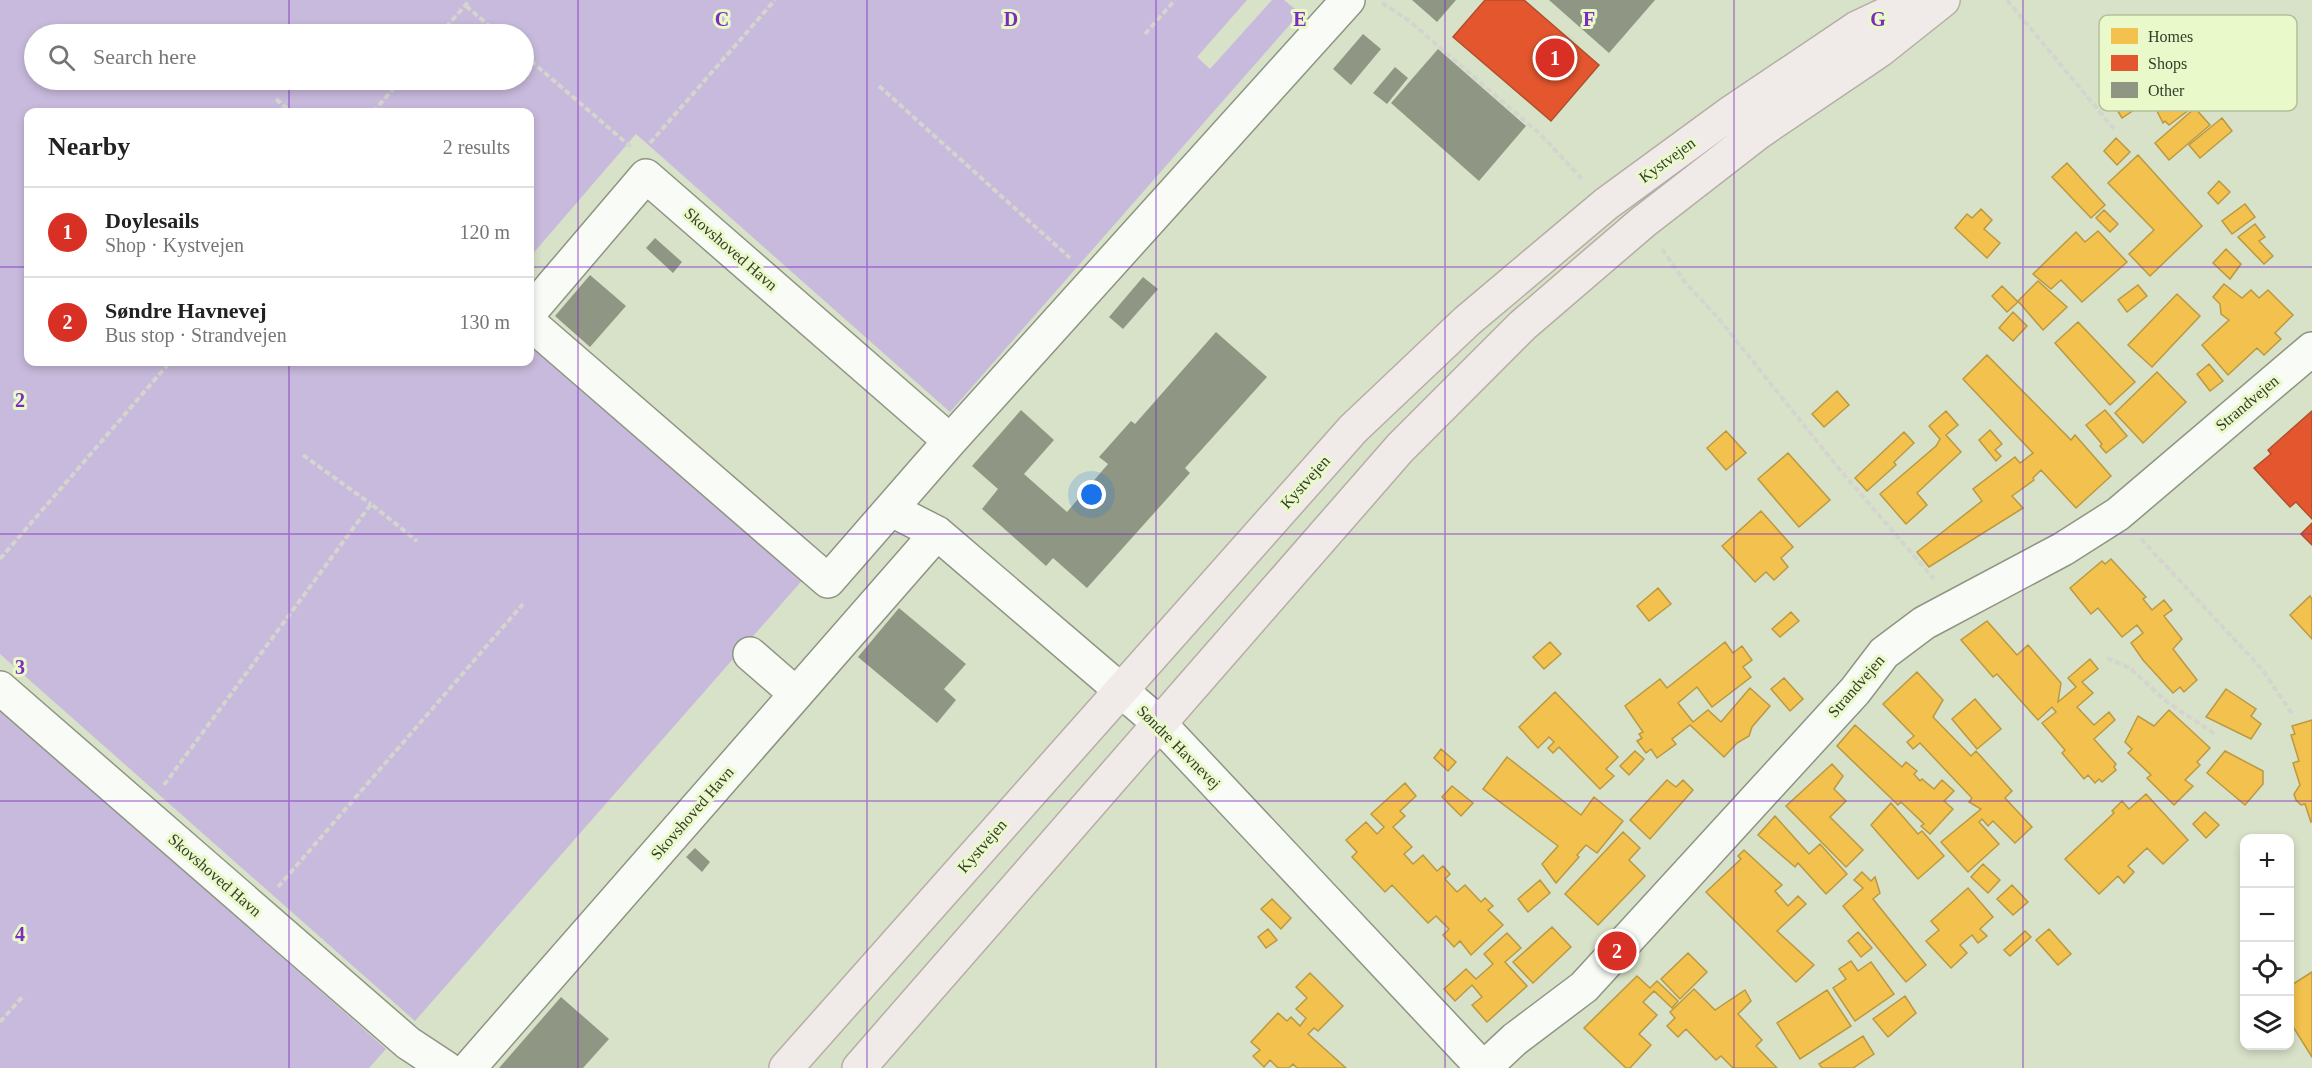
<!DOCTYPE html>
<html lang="en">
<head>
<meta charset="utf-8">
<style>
	body { margin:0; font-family:"Times New Roman",serif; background:#f2f2f2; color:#222 }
	.controls { position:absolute; right:18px; bottom:18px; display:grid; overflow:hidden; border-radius:12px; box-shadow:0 3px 9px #0003 }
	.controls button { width:54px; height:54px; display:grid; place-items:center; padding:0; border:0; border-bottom:2px solid #e0e0e0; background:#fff; color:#222; font:30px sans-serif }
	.you { position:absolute; left:1092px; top:495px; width:21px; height:21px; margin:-15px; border:4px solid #fff; border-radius:50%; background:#1a73e8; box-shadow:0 0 0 9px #1a73e833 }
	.badge { display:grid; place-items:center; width:39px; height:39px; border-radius:50%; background:#d93025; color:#fff; font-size:20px; font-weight:700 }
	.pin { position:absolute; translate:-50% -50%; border:3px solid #fff; box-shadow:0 2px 6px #0006 }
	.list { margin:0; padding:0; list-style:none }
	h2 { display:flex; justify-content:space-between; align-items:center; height:78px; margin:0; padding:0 24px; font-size:26px }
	h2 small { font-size:20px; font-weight:400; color:#767676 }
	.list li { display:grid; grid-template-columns:39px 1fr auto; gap:18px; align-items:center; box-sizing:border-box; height:90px; padding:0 24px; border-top:2px solid #e0e0e0 }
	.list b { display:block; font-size:22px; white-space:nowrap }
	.list p { margin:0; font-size:20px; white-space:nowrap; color:#767676 }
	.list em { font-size:20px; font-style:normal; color:#767676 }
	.icon { flex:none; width:33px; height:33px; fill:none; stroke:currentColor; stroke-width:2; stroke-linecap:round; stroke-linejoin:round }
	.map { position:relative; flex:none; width:2312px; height:1068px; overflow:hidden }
	.search { position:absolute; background:#fff; box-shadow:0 3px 9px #0003; left:24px; top:24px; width:510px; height:66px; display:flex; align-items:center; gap:15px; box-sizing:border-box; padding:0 21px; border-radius:33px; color:#767676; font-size:22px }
	.panel { position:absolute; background:#fff; box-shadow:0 3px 9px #0003; left:24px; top:108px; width:510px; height:258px; border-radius:12px }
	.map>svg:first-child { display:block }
	.water { fill:#c8badc; fill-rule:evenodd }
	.homes { fill:#f2c14e; stroke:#ba9943; stroke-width:1.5 }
	.shops { fill:#e4572e; stroke:#b04f2d; stroke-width:1.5 }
	.building { fill:#8f9683 }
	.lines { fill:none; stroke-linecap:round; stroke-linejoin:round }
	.minor-casing { stroke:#8e9582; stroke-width:36 }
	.major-casing { stroke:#b6aea5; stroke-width:36 }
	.path { stroke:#d3d5ce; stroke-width:4; stroke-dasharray:6 3; stroke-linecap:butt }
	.minor { stroke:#f9fbf7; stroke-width:33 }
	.major { stroke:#f0eae8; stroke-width:33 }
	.grid { fill:none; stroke:#7b2cbf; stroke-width:1.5; stroke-opacity:0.55 }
	.labels { text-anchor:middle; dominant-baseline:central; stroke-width:6; stroke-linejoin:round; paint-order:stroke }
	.street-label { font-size:16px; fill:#363c2a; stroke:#e9f9ca }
	.key { fill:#e9f9ca; stroke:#b3c09a; stroke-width:1.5 }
	.key-label { font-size:16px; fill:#363c2a }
	.grid-label { font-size:20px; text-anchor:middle; font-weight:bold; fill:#7b2cbf; stroke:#e9f9ca; stroke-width:6; stroke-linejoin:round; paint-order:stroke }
</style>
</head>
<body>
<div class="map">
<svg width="2312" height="1068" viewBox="0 0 2312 1068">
	<rect width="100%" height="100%" fill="#d8e2c8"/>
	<!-- water -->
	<path class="water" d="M 0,0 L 1247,0 L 1197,57 L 1210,69 L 1272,0 L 1284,0 L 1300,13 L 950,412 L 636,134 L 530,257 L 530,112 L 28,112 L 28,362 L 530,362 L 530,336 L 806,576 L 415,1021 L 0,654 ZM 34,34 L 524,34 L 524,80 L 34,80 Z
		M 0,707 L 386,1049 L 369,1068 L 0,1068 Z"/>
	<!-- homes -->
	<path class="homes" d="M 2138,89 L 2146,102 L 2122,118 L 2114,105 Z
		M 2181,89 L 2194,106 L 2169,125 L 2165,121 L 2163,123 L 2156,109 Z
		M 2195,108 L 2210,125 L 2169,160 L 2155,143 Z
		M 2222,118 L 2232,131 L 2200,158 L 2189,145 Z
		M 2116,138 L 2130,152 L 2117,165 L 2104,151 Z
		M 2138,155 L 2202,226 L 2150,276 L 2129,254 L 2154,230 L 2108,183 Z
		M 2067,163 L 2105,205 L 2091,218 L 2052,177 Z
		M 2219,181 L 2230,192 L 2218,204 L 2208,193 Z
		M 2245,204 L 2255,217 L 2232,234 L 2222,221 Z
		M 1981,209 L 1992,220 L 1984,229 L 2000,243 L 1987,258 L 1955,228 L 1967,214 L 1972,218 Z
		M 2104,210 L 2118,224 L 2110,232 L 2096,218 Z
		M 2255,224 L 2265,237 L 2259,241 L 2273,256 L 2264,264 L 2238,237 Z
		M 2098,231 L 2127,262 L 2082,302 L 2061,280 L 2051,289 L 2033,274 L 2076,232 L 2085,242 Z
		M 2226,249 L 2241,264 L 2230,279 L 2213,263 Z
		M 2038,281 L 2067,307 L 2043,330 L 2018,301 Z
		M 2224,284 L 2242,298 L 2251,290 L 2259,298 L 2268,290 L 2293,315 L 2275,333 L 2281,339 L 2264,355 L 2257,348 L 2228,375 L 2202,345 L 2229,320 L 2221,314 L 2220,304 L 2213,297 Z
		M 2138,285 L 2147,296 L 2127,312 L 2118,300 Z
		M 2002,286 L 2018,302 L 2007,312 L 1992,296 Z
		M 2177,294 L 2200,316 L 2152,367 L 2128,345 Z
		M 2013,312 L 2027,326 L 2013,341 L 1999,328 Z
		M 2078,322 L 2135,382 L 2110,405 L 2055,343 Z
		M 1987,355 L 2071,440 L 2075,435 L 2111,476 L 2076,508 L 2041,470 L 2033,478 L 2034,480 L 2012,496 L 2023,508 L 1929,567 L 1917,552 L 1982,501 L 1973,489 L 2015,457 L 2020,463 L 2033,453 L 1963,379 Z
		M 2209,364 L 2223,381 L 2210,391 L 2197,374 Z
		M 2157,372 L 2186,402 L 2143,443 L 2115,413 Z
		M 1837,391 L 1849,405 L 1824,427 L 1812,414 Z
		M 2105,410 L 2127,436 L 2106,453 L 2100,446 L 2102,444 L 2086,425 Z
		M 1946,411 L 1958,425 L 1946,435 L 1961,452 L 1917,493 L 1927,505 L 1906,524 L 1880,494 L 1936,446 L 1940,439 L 1929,426 Z
		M 1990,430 L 2002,444 L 1995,450 L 2001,456 L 1996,461 L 1979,440 Z
		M 1726,431 L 1746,453 L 1726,470 L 1707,448 Z
		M 1904,432 L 1914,443 L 1894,462 L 1896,465 L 1867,491 L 1855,478 Z
		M 1788,453 L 1830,500 L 1799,527 L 1758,479 Z
		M 1761,511 L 1793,547 L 1781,558 L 1788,567 L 1774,580 L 1766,572 L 1755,582 L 1722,546 Z
		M 2111,559 L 2146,597 L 2143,599 L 2152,610 L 2164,600 L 2172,610 L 2164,616 L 2182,639 L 2173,649 L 2197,680 L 2184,692 L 2180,687 L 2173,693 L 2143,660 L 2131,643 L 2143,633 L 2137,625 L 2122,637 L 2098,608 L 2091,614 L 2070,588 L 2102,561 L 2105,564 Z
		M 1658,588 L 1671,604 L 1649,621 L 1637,606 Z
		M 2310,596 L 2312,599 L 2312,639 L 2290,615 Z
		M 1791,612 L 1799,621 L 1780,637 L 1772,629 Z
		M 1987,621 L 2017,655 L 2028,645 L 2061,683 L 2058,702 L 2076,687 L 2068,678 L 2090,659 L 2098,669 L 2082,682 L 2093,693 L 2077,707 L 2094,725 L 2109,712 L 2115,720 L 2094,739 L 2116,764 L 2114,767 L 2116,770 L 2102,782 L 2099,779 L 2095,783 L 2088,775 L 2084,779 L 2062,753 L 2065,750 L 2042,723 L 2056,712 L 2052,707 L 2038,720 L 1997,674 L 1993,677 L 1961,640 Z
		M 1550,642 L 1561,654 L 1544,669 L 1533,657 Z
		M 1725,642 L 1733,653 L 1742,646 L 1752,660 L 1743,667 L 1751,677 L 1712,707 L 1697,687 L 1678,703 L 1693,722 L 1708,710 L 1721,722 L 1750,688 L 1770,706 L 1752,727 L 1749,736 L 1737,743 L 1724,757 L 1690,725 L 1672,739 L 1676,744 L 1657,758 L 1651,749 L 1646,753 L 1637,741 L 1642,738 L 1639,734 L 1643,732 L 1625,706 L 1660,679 L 1667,688 Z
		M 1917,672 L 1943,700 L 1933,717 L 1971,756 L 1976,751 L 2012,791 L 2005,798 L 2032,827 L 2015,843 L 1993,821 L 1988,826 L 1982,819 L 1979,822 L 1999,844 L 1968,872 L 1941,842 L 1981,809 L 1969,802 L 1972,798 L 1920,743 L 1913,749 L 1907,742 L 1914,736 L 1883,704 Z
		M 1784,678 L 1803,699 L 1790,711 L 1771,689 Z
		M 2226,689 L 2256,709 L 2251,716 L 2261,724 L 2251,739 L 2206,717 Z
		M 1555,692 L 1618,757 L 1606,769 L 1614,776 L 1600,789 L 1559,747 L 1553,753 L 1548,748 L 1554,742 L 1549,737 L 1538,748 L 1519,727 Z
		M 1975,699 L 2001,729 L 1977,749 L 1952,719 Z
		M 2169,710 L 2210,748 L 2197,762 L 2200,765 L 2185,780 L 2193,786 L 2174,805 L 2147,778 L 2151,775 L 2128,753 L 2132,749 L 2125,742 L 2138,716 L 2154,726 Z
		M 2312,720 L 2312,821 L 2311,822 L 2305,804 L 2301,805 L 2296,800 L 2294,794 L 2300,785 L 2293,763 L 2299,761 L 2291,735 L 2295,734 L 2292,726 Z
		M 1855,725 L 1902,767 L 1906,762 L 1917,771 L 1914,774 L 1920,781 L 1922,779 L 1934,789 L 1942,780 L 1954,791 L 1944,801 L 1953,809 L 1930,834 L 1921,826 L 1924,824 L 1901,802 L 1898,805 L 1837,746 Z
		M 1441,749 L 1456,762 L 1448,771 L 1434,758 Z
		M 1635,751 L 1644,759 L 1629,775 L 1620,766 Z
		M 2225,751 L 2263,771 L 2263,784 L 2245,805 L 2207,773 Z
		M 1507,757 L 1581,815 L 1594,797 L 1623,821 L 1597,853 L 1586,845 L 1577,855 L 1579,857 L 1556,883 L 1542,864 L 1558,846 L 1483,789 Z
		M 1832,764 L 1843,776 L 1834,789 L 1846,801 L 1830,817 L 1863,850 L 1846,867 L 1786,806 Z
		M 1667,780 L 1676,787 L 1683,780 L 1693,790 L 1650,839 L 1630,820 Z
		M 1405,783 L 1416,796 L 1400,811 L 1405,816 L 1393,827 L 1412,847 L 1404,854 L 1413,864 L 1423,855 L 1437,871 L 1443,866 L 1450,874 L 1445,879 L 1457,892 L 1465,885 L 1481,902 L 1485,898 L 1493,906 L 1488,910 L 1503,925 L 1471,955 L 1460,941 L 1454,947 L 1443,935 L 1449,929 L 1436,916 L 1428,923 L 1392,885 L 1385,892 L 1352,857 L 1357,852 L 1346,840 L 1366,822 L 1377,834 L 1384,827 L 1371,814 Z
		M 1452,786 L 1473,803 L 1461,816 L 1442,797 Z
		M 2146,794 L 2188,840 L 2163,864 L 2147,848 L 2128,866 L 2134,872 L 2124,883 L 2118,876 L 2099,894 L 2065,859 L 2114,813 L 2112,811 L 2122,801 L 2129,809 Z
		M 1891,803 L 1918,834 L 1922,831 L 1944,856 L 1918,879 L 1871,825 Z
		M 2205,812 L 2219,825 L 2206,838 L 2193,824 Z
		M 1775,816 L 1809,854 L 1820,844 L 1847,874 L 1826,894 L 1798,863 L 1795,867 L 1758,835 Z
		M 1623,832 L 1640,848 L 1629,860 L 1645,876 L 1598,925 L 1565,894 Z
		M 1744,850 L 1782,885 L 1775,891 L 1788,906 L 1798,896 L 1806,904 L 1777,931 L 1814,965 L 1796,982 L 1706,892 L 1741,859 L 1738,856 Z
		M 1983,864 L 2000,880 L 1988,893 L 1971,877 Z
		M 1862,872 L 1871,881 L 1875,877 L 1880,893 L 1873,899 L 1926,965 L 1906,982 L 1843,906 L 1863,888 L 1854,880 Z
		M 1540,880 L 1550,893 L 1528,912 L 1518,899 Z
		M 2012,885 L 2028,902 L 2013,915 L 1997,899 Z
		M 1968,888 L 1993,917 L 1980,929 L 1987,936 L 1978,943 L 1972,935 L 1960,945 L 1967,953 L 1951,968 L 1926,941 L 1939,930 L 1931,921 Z
		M 1272,899 L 1291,918 L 1281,929 L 1261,909 Z
		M 1552,927 L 1571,947 L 1533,983 L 1513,962 Z
		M 1268,929 L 1277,940 L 1266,948 L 1258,937 Z
		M 2049,929 L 2071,954 L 2058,965 L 2036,940 Z
		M 2025,931 L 2031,937 L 2010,956 L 2004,950 Z
		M 1858,932 L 1872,948 L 1861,957 L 1848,941 Z
		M 1507,933 L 1521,948 L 1505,962 L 1527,986 L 1487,1022 L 1472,1005 L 1482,997 L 1472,985 L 1455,1001 L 1444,989 L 1466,969 L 1476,979 L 1493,964 L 1484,954 Z
		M 1688,953 L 1707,972 L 1680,999 L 1661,979 Z
		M 1851,961 L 1858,971 L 1871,962 L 1894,994 L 1855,1021 L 1833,988 L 1846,979 L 1839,969 Z
		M 2312,972 L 2312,1057 L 2290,1022 L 2290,986 Z
		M 1310,973 L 1343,1006 L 1318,1031 L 1314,1028 L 1308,1034 L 1346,1068 L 1297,1068 L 1293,1064 L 1289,1068 L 1278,1068 L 1270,1060 L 1264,1067 L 1253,1056 L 1260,1050 L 1251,1042 L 1278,1013 L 1287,1021 L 1291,1017 L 1300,1026 L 1306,1018 L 1296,1009 L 1307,998 L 1296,987 Z
		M 1637,976 L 1650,988 L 1657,981 L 1678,1001 L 1672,1008 L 1654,991 L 1643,1002 L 1657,1015 L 1639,1034 L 1651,1045 L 1630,1068 L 1626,1068 L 1584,1028 Z
		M 1694,989 L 1715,1010 L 1745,990 L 1751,1001 L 1738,1014 L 1762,1040 L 1756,1046 L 1777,1068 L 1733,1068 L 1721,1056 L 1716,1060 L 1686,1029 L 1678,1037 L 1667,1026 L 1675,1018 L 1670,1012 Z
		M 1827,990 L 1851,1026 L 1800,1059 L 1777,1023 Z
		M 1905,996 L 1916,1013 L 1888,1037 L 1873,1019 Z
		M 1863,1036 L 1874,1054 L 1853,1068 L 1822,1068 L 1819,1064 Z"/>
	<!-- shops -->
	<path class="shops" d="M 1485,0 L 1524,0 L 1599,65 L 1551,121 L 1453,37 Z
		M 2312,411 L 2312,519 L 2296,502 L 2290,507 L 2254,468 L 2271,454 L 2268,450 Z
		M 2312,523 L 2312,545 L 2301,534 Z"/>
	<!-- building -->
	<path class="building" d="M 1412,0 L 1456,0 L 1437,22 Z
		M 1549,0 L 1655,0 L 1609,53 Z
		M 1363,34 L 1381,49 L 1351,85 L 1333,69 Z
		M 1438,49 L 1526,126 L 1479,181 L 1391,103 Z
		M 1395,67 L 1408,78 L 1387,104 L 1373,93 Z
		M 655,238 L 682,262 L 673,273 L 646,248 Z
		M 590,275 L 626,306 L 590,347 L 555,316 Z
		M 1143,277 L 1158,289 L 1123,329 L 1109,317 Z
		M 1216,332 L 1267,377 L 1185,468 L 1190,473 L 1087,588 L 1053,558 L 1046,566 L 982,509 L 998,489 L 972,466 L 1021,410 L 1054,440 L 1024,474 L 1067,512 L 1108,464 L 1099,457 L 1131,421 L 1135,424 Z
		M 899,608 L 966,664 L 944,689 L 956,700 L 937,723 L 858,657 Z
		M 695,848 L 710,862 L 702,872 L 686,857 Z
		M 561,997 L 609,1039 L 583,1068 L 499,1068 Z"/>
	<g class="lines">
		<!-- minor casing -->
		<g class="minor-casing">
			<path id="minor" d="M 530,312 L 646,176 L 950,441
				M 530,323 L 828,581 L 950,441 L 1348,0
				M 892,510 L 937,533 L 1159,723 L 1483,1068
				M 750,654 L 796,694
				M 0,688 L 408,1043 L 446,1068
				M 469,1068 L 937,533
				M 1484,1068 L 1515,1039 L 1584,987 L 1855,691 L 1884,653 L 1924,623 L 2063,549 L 2118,514 L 2312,349"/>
		</g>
		<!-- major casing -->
		<g class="major-casing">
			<path id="major" d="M 786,1068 L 1353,429 L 1467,321 L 1606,204 L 1729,114 L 1857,28 L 1916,0
				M 859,1068 L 1400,448 L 1523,325 L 1643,222 L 1759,132 L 1880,50 L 1943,0"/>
		</g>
		<!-- path -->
		<path class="path" d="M 2007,0 L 2114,129
			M 1382,3 L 1408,20 L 1540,134 L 1583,180
			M 466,6 L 499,34
			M 440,34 L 470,0
			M 1145,34 L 1175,0
			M 524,55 L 631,147
			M 879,86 L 1070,258
			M 276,99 L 291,112
			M 373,112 L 401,80
			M 650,143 L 775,0
			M 1662,249 L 1685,282 L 1718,318 L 1840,470 L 1934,579
			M 303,455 L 371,504
			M 2141,539 L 2261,668 L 2293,715
			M 0,559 L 170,362
			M 2107,658 L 2130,668 L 2167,702 L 2215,734
			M 164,785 L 371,504 L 417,541
			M 278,887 L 523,604
			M 0,1022 L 24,995"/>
		<!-- minor -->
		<use href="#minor" class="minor"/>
		<!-- major -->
		<use href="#major" class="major"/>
	</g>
	<!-- grid -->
	<path class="grid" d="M 289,0 L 289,34M 578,0 L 578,1068M 867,0 L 867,1068M 1156,0 L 1156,1068M 1445,0 L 1445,1068M 1734,0 L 1734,1068M 2023,0 L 2023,1068M 289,80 L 289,112M 0,267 L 28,267M 530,267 L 2312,267M 289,362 L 289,1068M 0,534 L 2312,534M 0,801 L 2312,801"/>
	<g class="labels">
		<!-- street labels -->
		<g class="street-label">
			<text transform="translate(1667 160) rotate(-36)">Kystvejen</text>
			<text transform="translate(731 249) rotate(41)">Skovshoved Havn</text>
			<text transform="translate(2247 403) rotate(-40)">Strandvejen</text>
			<text transform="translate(1305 482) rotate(-48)">Kystvejen</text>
			<text transform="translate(1856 686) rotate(-49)">Strandvejen</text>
			<text transform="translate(1179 747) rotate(45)">Søndre Havnevej</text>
			<text transform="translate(692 813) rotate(-49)">Skovshoved Havn</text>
			<text transform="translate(982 846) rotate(-49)">Kystvejen</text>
			<text transform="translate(215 875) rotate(41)">Skovshoved Havn</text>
		</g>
	</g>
	<!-- legend -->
	<rect x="2099" y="15" width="198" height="96" rx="9" class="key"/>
	<rect x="2111" y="28" width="27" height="16" fill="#f2c14e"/>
	<rect x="2111" y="55" width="27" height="16" fill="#e4572e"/>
	<rect x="2111" y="82" width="27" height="16" fill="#8f9683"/>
	<g class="key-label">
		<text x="2148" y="42">Homes</text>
		<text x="2148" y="69">Shops</text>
		<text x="2148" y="96">Other</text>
	</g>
	<g class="grid-label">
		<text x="722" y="26">C</text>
		<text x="1011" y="26">D</text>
		<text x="1300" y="26">E</text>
		<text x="1589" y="26">F</text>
		<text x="1878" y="26">G</text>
		<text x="20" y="407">2</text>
		<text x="20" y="674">3</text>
		<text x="20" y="941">4</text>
	</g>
</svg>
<div class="controls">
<button>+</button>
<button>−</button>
<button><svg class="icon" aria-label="locate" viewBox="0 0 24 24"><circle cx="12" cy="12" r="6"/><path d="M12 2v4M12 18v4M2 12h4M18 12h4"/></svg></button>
<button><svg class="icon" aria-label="layers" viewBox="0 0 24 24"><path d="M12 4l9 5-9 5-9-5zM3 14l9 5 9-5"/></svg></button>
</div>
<div class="you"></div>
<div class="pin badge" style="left:1555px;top:58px">1</div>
<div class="pin badge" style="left:1617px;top:951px">2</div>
<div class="search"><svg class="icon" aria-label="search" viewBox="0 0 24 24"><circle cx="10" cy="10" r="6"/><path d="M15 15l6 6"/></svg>Search here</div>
<section class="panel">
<h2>Nearby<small>2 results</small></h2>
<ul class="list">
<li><span class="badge">1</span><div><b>Doylesails</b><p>Shop · Kystvejen</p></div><em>120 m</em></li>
<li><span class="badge">2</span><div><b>Søndre Havnevej</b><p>Bus stop · Strandvejen</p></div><em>130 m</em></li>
</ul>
</section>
</div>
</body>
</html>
